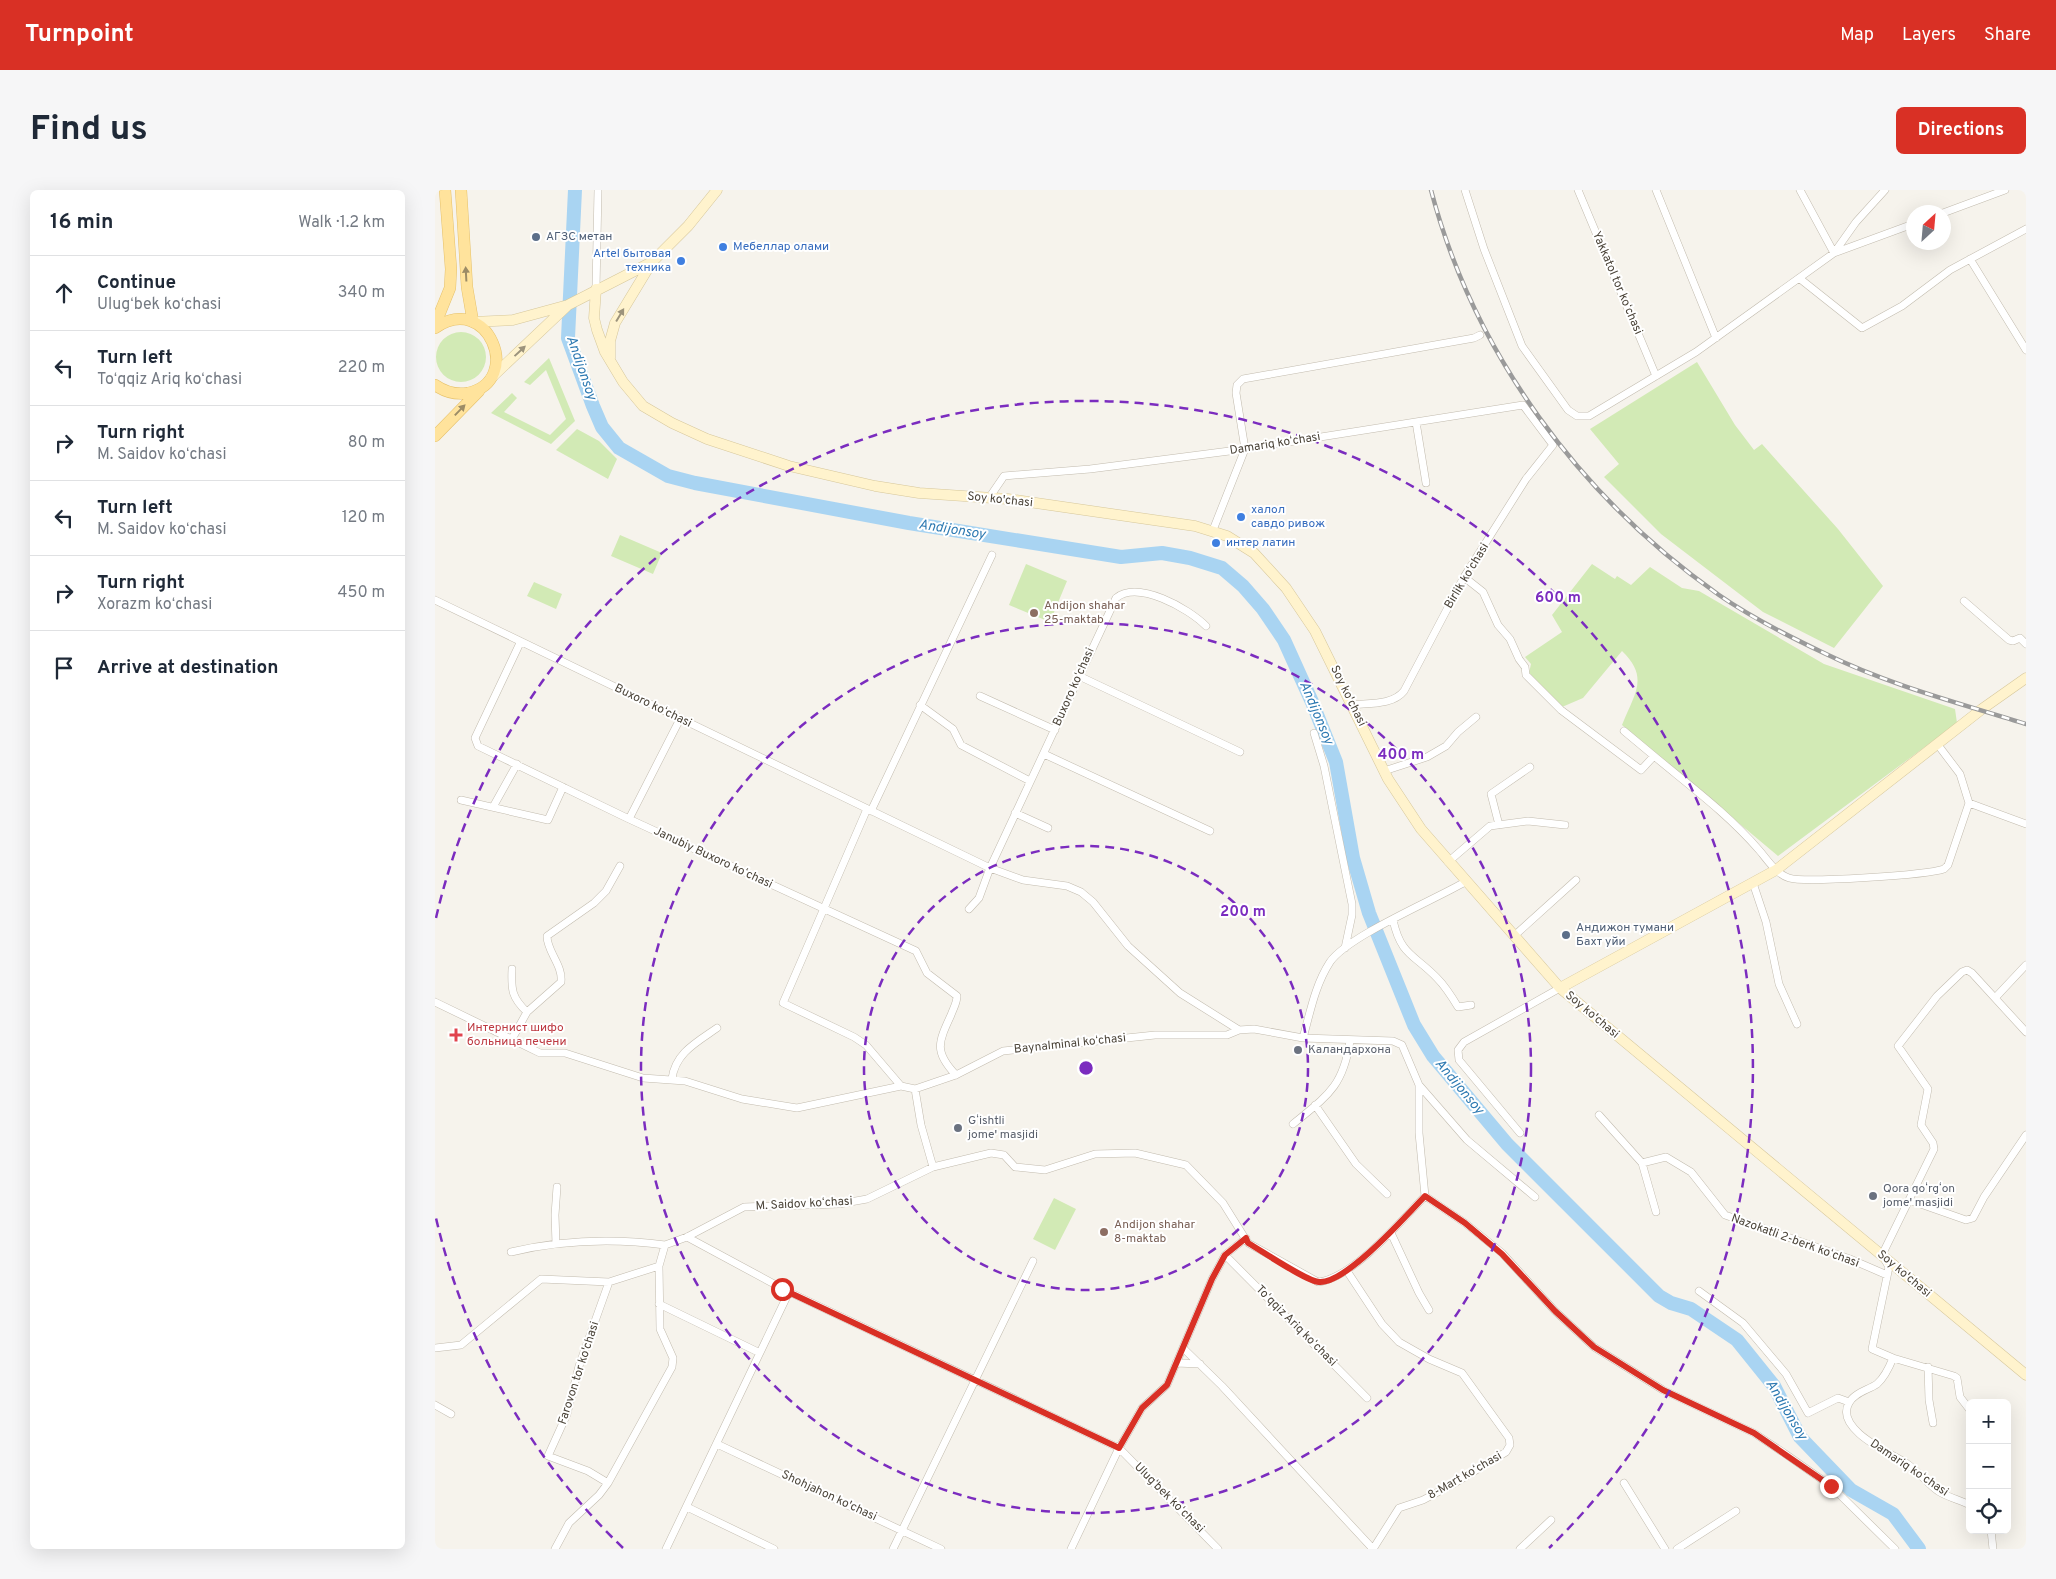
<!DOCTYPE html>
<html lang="en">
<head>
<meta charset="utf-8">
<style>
	body { margin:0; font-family:Overpass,sans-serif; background:#f6f6f7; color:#1f2937 }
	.controls { position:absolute; right:15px; bottom:15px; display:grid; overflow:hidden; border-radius:8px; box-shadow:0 5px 20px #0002 }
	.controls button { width:45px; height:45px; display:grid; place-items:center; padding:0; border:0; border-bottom:1px solid #e0e1e3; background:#fff; color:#1f2937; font:25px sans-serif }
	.compass { position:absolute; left:1471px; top:15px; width:45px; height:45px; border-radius:50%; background:#fff; box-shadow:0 5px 20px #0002; rotate:26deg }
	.stop { position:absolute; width:15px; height:15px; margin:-11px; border:4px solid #d93025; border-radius:50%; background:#fff }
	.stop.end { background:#d93025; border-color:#fff; box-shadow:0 1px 5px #0008 }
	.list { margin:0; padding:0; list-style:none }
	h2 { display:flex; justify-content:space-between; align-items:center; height:65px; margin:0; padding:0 20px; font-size:21px }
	h2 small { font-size:16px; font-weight:400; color:#747a83 }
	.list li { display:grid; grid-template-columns:32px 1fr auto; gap:15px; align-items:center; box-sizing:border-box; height:75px; padding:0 20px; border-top:1px solid #e0e1e3 }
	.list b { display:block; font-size:19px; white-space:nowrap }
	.list p { margin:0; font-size:16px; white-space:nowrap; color:#747a83 }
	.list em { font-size:16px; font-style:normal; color:#747a83 }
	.icon { flex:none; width:28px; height:28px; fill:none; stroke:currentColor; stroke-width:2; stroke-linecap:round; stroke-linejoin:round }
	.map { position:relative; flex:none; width:1591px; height:1359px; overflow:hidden; border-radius:8px }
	header { display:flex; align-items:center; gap:30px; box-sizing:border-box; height:70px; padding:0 25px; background:#d93025; color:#fff }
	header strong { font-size:24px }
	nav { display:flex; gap:28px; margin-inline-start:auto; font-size:18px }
	.intro { display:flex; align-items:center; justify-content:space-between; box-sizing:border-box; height:120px; padding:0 30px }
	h1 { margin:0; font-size:35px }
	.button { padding:12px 22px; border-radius:8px; background:#d93025; color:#fff; font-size:18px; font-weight:700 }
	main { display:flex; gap:30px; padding:0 30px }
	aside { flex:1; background:#fff; border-radius:8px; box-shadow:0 5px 20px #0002 }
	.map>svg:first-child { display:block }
	.green { fill:#d2eab5 }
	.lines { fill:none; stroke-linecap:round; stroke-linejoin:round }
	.river { stroke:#a9d4f2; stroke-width:14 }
	.street-casing { stroke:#c2bbae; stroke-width:8 }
	.secondary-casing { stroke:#d6c79b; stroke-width:11 }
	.primary-casing { stroke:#e6c16a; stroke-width:12 }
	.street { stroke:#fff; stroke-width:7 }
	.secondary { stroke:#fff3cd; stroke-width:10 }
	.primary { stroke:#ffe39c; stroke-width:11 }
	.rail-casing { stroke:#9a9a9a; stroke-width:4.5 }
	.rail { stroke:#fff; stroke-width:2.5; stroke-dasharray:8; stroke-linecap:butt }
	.oneway { fill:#9c8c66 }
	.oneway2 { fill:#9c937c }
	.route { stroke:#d93025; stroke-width:6 }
	.ring { fill:none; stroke:#7b2cbf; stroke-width:2.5; stroke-dasharray:9 6 }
	.service-dot { fill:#5c6f8a; stroke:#fff; stroke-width:2 }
	.shop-dot { fill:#3f7fe0; stroke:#fff; stroke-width:2 }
	.education-dot { fill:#8d6e63; stroke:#fff; stroke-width:2 }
	.health-dot { fill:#e0444e; stroke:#fff; stroke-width:2 }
	.worship-dot { fill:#6b7280; stroke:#fff; stroke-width:2 }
	.labels { text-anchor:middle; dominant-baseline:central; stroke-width:4; stroke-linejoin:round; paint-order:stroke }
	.service-label { font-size:12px; fill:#4e5e75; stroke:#fff; text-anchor:start }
	.shop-label { font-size:12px; fill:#366cbe; stroke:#fff; text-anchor:start }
	.street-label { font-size:12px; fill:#4b4439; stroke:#fff }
	.education-label { font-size:12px; fill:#785e54; stroke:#fff; text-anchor:start }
	.health-label { font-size:12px; fill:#be3a42; stroke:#fff; text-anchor:start }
	.worship-label { font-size:12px; fill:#5b616d; stroke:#fff; text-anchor:start }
	.water-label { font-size:14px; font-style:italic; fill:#2e7ab2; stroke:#fff }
	.centre { fill:#7b2cbf; stroke:#fff; stroke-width:2.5 }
	.ring-label { font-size:15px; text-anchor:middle; font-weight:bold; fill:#7b2cbf; stroke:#fff; stroke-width:4; stroke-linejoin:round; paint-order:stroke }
</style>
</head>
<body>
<header>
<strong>Turnpoint</strong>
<nav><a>Map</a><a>Layers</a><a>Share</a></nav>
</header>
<div class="intro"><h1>Find us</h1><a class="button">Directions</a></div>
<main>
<aside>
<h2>16 min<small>Walk · 1.2 km</small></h2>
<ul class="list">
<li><svg class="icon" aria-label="ahead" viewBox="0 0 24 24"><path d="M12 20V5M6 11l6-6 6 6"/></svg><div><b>Continue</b><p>Ulugʻbek koʻchasi</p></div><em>340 m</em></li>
<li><svg class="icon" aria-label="left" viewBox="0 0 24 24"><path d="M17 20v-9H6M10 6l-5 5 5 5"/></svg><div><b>Turn left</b><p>Toʻqqiz Ariq koʻchasi</p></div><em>220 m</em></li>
<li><svg class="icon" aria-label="right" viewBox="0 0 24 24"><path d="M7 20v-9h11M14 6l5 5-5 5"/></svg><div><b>Turn right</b><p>M. Saidov koʻchasi</p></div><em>80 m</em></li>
<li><svg class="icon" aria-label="left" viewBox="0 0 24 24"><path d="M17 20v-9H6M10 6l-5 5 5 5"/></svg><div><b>Turn left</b><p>M. Saidov koʻchasi</p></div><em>120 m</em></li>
<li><svg class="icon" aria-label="right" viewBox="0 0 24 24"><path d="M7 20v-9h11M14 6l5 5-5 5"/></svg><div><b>Turn right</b><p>Xorazm koʻchasi</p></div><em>450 m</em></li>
<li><svg class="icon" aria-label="arrive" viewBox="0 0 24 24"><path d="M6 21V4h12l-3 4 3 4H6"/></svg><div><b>Arrive at destination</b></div></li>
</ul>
</aside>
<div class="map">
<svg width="1591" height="1359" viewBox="0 0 1591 1359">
	<rect width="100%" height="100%" fill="#f6f3ec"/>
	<!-- green -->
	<path class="green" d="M1 167a25 25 0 1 1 50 0a25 25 0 1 1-50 0Z
		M 114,168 L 140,231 L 116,254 L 56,223 L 77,203 L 82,208 L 69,222 L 115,245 L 131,229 L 111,180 L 95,195 L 89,192 Z
		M 1262,172 L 1300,235 L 1319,260 L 1327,254 L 1403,339 L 1448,396 L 1399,458 L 1328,422 L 1226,344 L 1169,287 L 1184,274 L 1155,239 Z
		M 142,239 L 164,251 L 182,269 L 173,289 L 121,260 Z
		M 185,345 L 227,363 L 218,384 L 176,366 Z
		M 591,374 L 632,391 L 615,432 L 574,415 Z
		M 1157,374 L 1180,389 L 1182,386 L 1196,395 L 1215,377 L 1247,398 L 1264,401 L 1389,474 L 1520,519 L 1522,533 L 1343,666 L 1187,535 C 1199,504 1215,488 1187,461 L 1148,508 L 1127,517 L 1094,483 L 1096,474 L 1090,467 L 1127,442 L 1117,425 Z
		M 99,392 L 127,404 L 121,419 L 92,406 Z
		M 619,1008 L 641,1019 L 620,1060 L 598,1049 Z"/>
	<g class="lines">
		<!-- river -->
		<path class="river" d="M 140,0 L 133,148 L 158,216 L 167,237 L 184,258 L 233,286 L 260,293 L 474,333 L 686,367 L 727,363 L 755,368 L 787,378 L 808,396 L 828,419 L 849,450 L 877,512 L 901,572 L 918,668 L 934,723 L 979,835 L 998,866 L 1072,954 L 1224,1106 L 1236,1113 L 1256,1119 L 1302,1150 L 1339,1196 L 1365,1247 L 1416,1300 L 1458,1324 L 1484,1359"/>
		<!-- street casing -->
		<g class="street-casing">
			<path id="street" d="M 1030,0 L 1049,59 L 1087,156 L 1133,220 L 1142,226 L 1154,226 L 1261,162 L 1399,63 L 1478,34
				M 1143,0 L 1221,186
				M 1221,0 L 1281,148
				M 1365,0 L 1399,63 L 1421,32 L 1450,0
				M 1508,23 L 1570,0
				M 1535,69 L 1591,160
				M 1364,88 L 1427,138 L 1467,116 L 1515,80 L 1591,39
				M 161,99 L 163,0
				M 981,232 L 991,293
				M 554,308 L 569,286 L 655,279 L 810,259 L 1088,215 L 1118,255 L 1091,289 L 1029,387 L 969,501 C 958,515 935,513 917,515
				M 778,340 L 810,259 L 801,203 L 802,195 L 808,189 L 1039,148 L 1045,145
				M 1029,387 L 1048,402 L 1063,435 L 1075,449 L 1084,469 L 1090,477 L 1091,485 L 1126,520 L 1206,580 L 1219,566 C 1255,596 1293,624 1324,660 C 1332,669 1341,684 1354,688 C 1370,693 1492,685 1509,679 L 1513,675 L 1534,613 L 1525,584 L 1503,555
				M 0,410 L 555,678 L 588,690 L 632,696 L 646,702 L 658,712 L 693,756 L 745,803 L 804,840
				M 1529,411 L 1574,450 L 1578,451 L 1585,448 L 1591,454
				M 85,453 L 40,548 L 43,556 L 194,629 L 481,761 L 492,783 L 522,806 C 522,813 518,819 516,825 C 503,853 499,862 521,885
				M 644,486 L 805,562
				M 545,506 L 620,540
				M 485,515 L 518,539 L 526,555 L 595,591
				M 1189,541 L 1219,566
				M 879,543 L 889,576 L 917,714 L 917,725 L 910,758
				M 609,564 L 775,641
				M 949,581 L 992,567 L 1011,556 L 1023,542 L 1041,527
				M 26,610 L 113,630 L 128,597
				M 1534,613 L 1591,634
				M 58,617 L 82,574
				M 432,619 L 348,813 L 419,847 L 431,855 L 466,896
				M 436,621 L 557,365
				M 580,623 L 613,638
				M 194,629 L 245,529
				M 1064,635 L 1056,604 L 1095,577
				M 1013,672 L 1055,636 L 1093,631 L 1130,635
				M 1318,693 L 1331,732 L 1344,794 L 1362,834
				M 534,719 L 544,708 L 555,678 L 681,408 C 703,390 753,418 771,436
				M 958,730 C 966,766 979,764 1002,788 C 1010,796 1017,807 1023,817 L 1036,815
				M 1079,746 L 1141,690
				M 77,779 C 76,800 77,808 92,822
				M 1560,808 L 1591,775
				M 0,812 L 105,863 L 130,863 L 208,888 L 250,891 L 307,909 L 362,918 L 466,896 L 480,899 L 521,885 L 568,861 L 720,845 L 792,845 L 804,840 L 819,839 L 868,848 L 958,851 L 967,855 L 984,895 L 984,943 L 990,1006
				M 868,848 C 875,823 880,795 895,772 C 913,746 999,710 1030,692
				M 77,849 L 92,822 L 126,792 C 128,775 112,762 112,746 L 159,713 L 171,701 L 185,676
				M 237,889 C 240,863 262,852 282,838
				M 984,895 L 1032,950 L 1100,1007
				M 480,899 L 486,935 L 498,977
				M 880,915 L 921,974 L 952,1004
				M 1164,925 L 1207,973 L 1231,967 L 1256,982 L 1290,1025 L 1415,1069 L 1452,1085
				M 858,934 C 892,906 908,897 915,851
				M 1085,943 L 1024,870 L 1023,860 L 1029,852 L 1125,798
				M 1207,973 L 1221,1022
				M 990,1006 L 1030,1033 L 1067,1063 L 1120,1121 L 1159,1157 L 1228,1200 L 1319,1243 L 1349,1263 L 1396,1296 L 1460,1359
				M 1474,1010 L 1531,1030 L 1538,1028 L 1549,1007 L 1591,945
				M 956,1043 L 984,1103 L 994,1120
				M 252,1047 L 354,1102 L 684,1258 L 783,1359
				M 121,1054 L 120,1025 L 122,997
				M 76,1062 C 127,1050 177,1048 230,1055
				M 790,1065 L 932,1208
				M 912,1081 L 947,1134 L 964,1152 L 994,1169 L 1027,1183 L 1074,1248 L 1075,1255 L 1071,1262 L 1018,1294 L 988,1310 L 964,1318 L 938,1359
				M 1264,1101 L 1308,1133 L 1351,1184 L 1373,1223 L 1403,1208 L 1414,1212
				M 224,1114 L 323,1162
				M 0,1158 L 26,1155 L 106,1089 L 174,1092 L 224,1076 L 230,1055 L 252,1047 L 309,1017 L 404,1014 L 432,1009 L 498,977 L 556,963 L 569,965 L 580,977 L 610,980 L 660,964 L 700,963 L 751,975 L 788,1013 L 813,1053 L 883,1092 C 917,1089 967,1030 990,1006
				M 748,1158 L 787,1196 L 938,1359
				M 1458,1168 L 1519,1186 L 1522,1188 L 1525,1207 L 1535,1220
				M 741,1173 L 765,1174
				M 1493,1177 L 1494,1210 L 1498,1233
				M 0,1215 L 16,1224
				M 282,1254 L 506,1359
				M 173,1293 L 153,1281 L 113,1266 L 132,1224 L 144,1176 L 174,1092
				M 1189,1293 L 1230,1359
				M 1535,1315 C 1525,1310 1512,1307 1503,1301 C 1492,1293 1483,1281 1471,1273 C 1455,1263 1399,1239 1414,1213 C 1419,1203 1433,1200 1442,1194 C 1450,1187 1454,1178 1458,1168 L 1437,1159 L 1454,1077 L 1447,1065 L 1499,959 L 1498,953 L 1486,935 L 1493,899 L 1463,856 L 1502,806 L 1527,782 L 1532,780 L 1537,783 L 1591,842
				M 252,1317 L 339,1359
				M 1556,1340 L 1558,1359
				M 120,1359 L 134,1333 L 164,1305 L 173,1293 L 237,1177 L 238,1168 L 225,1139 L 224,1076
				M 231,1359 L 354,1102
				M 458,1359 L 598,1071
				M 636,1359 L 684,1258 L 707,1218 L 732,1195 L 777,1089 L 790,1065 L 811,1048
				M 1085,1359 L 1116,1330
				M 1242,1359 L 1301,1321"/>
		</g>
		<!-- secondary casing -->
		<g class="secondary-casing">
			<path id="secondary" d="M 161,99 L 159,128 L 162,140 L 170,162 L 188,192 L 208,216 L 237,233 L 272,249 L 354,276 L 440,296 L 484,303 L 573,309 L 760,336 L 792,346 L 819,363 L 851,398 L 880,441 L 953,589 L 986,639 L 1125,798 L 1591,1185
				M 38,132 L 78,130 L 133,115 L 217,72
				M 175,168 L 175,151 L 180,133 L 217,72 L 253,36 L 282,0
				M 56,188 L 132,116
				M 1125,798 L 1341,680 L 1547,519 L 1591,488"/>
		</g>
		<!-- primary casing -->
		<g class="primary-casing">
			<path id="primary" d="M 26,0 L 32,97 L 38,132
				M 0,135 L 15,98 L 16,79 L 10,0
				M 0,138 C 53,101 89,191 33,203 C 21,205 10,202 0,195
				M 0,246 L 44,201"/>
		</g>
		<!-- street -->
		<use href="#street" class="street"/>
		<!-- secondary -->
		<use href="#secondary" class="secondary"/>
		<!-- primary -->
		<use href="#primary" class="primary"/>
		<!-- rail casing -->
		<g class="rail-casing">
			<path id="rail" d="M 996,0 C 1039,164 1146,308 1284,405 C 1317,428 1355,447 1391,464 C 1454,495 1524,513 1591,534"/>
		</g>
		<!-- rail -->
		<use href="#rail" class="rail"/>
	</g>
	<!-- one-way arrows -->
	<defs><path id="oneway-solid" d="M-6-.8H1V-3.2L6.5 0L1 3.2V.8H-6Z" transform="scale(1.25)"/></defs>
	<g class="oneway">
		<use href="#oneway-solid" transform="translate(31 84) rotate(-93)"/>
		<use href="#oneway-solid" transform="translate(25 220) rotate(-46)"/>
	</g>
	<g class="oneway2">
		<use href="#oneway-solid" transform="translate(185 125) rotate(-59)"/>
		<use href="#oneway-solid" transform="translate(85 161) rotate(-43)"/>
	</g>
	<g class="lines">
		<!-- route -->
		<path class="route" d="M 347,1099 L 684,1258 L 707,1218 L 732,1195 L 777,1089 L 790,1065 L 811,1048 L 813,1053 C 827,1061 871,1091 884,1092 C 911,1094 971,1026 990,1006 L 1030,1033 L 1067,1064 L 1120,1121 L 1159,1157 L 1228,1200 L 1319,1243 L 1396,1296"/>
	</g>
	<!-- distance rings -->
	<g class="ring">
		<circle cx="651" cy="878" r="222"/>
		<circle cx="651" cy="878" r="445"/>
		<path d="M188 1358A667 667 0 0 1 1 1028M1 728A667 667 0 1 1 1114 1358"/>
	</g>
	<!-- markers -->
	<g class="service-dot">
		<circle cx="101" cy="47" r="5"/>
		<circle cx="1131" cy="745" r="5"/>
	</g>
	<g class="shop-dot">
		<circle cx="288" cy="57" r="5"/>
		<circle cx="246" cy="71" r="5"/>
		<circle cx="806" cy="327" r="5"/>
		<circle cx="781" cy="353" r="5"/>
	</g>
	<g class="education-dot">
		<circle cx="599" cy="423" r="5"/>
		<circle cx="669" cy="1042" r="5"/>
	</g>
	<path class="health-dot" d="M18.5 837.5h5v5h5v5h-5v5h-5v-5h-5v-5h5z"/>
	<g class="worship-dot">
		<circle cx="863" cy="860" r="5"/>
		<circle cx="523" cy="938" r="5"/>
		<circle cx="1438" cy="1006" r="5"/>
	</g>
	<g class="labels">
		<!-- service labels -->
		<g class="service-label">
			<text x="111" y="47">АГЗС метан</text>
			<text x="1141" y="738">Андижон тумани<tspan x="1141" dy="14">Бахт уйи</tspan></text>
		</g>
		<!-- shop labels -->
		<g class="shop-label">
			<text x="298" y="57">Мебеллар олами</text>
			<text x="236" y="64" text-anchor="end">Artel бытовая<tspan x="236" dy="14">техника</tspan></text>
			<text x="816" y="320">халол<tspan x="816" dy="14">савдо ривож</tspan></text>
			<text x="791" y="353">интер латин</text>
		</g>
		<!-- street labels -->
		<g class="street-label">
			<text transform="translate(1182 93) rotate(67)">Yakkatol tor koʻchasi</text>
			<text transform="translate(840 254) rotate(-9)">Damariq koʻchasi</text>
			<text transform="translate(565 310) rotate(6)">Soy ko'chasi</text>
			<text transform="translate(1032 386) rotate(-59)">Birlik koʻchasi</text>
			<text transform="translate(639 497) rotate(-66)">Buxoro koʻchasi</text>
			<text transform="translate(913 506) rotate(64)">Soy ko'chasi</text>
			<text transform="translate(218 516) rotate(26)">Buxoro koʻchasi</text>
			<text transform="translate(278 668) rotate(25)">Janubiy Buxoro koʻchasi</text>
			<text transform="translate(1157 825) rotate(40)">Soy ko'chasi</text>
			<text transform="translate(635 854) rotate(-6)">Baynalminal koʻchasi</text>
			<text transform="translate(369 1014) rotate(-3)">M. Saidov koʻchasi</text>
			<text transform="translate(1360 1051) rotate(20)">Nazokatli 2-berk koʻchasi</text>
			<text transform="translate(1469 1084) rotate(40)">Soy ko'chasi</text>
			<text transform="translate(861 1136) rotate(45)">Toʻqqiz Ariq koʻchasi</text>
			<text transform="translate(144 1183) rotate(-72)">Farovon tor ko'chasi</text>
			<text transform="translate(1474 1278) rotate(34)">Damariq koʻchasi</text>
			<text transform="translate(1030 1286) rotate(-30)">8-Mart koʻchasi</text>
			<text transform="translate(394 1306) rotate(25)">Shohjahon ko'chasi</text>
			<text transform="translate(734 1308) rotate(45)">Ulugʻbek koʻchasi</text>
		</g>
		<!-- education labels -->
		<g class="education-label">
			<text x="609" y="416">Andijon shahar<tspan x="609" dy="14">25-maktab</tspan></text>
			<text x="679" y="1035">Andijon shahar<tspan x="679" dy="14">8-maktab</tspan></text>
		</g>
		<!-- health labels -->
		<g class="health-label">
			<text x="32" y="838">Интернист шифо<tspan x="32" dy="14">больница печени</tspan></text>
		</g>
		<!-- worship labels -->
		<g class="worship-label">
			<text x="873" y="860">Каландархона</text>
			<text x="533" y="931">Gʻishtli<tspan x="533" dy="14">jome' masjidi</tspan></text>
			<text x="1448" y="999">Qora qoʻrgʻon<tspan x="1448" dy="14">jome' masjidi</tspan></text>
		</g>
		<!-- water labels -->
		<g class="water-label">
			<text transform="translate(146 178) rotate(71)">Andijonsoy</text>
			<text transform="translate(517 340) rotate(9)">Andijonsoy</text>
			<text transform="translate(881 523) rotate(67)">Andijonsoy</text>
			<text transform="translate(1024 897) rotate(50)">Andijonsoy</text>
			<text transform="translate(1351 1220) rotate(59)">Andijonsoy</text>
		</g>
	</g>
	<circle cx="651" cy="878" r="8" class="centre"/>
	<g class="ring-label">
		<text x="1123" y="412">600 m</text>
		<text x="966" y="569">400 m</text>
		<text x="808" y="726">200 m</text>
	</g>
</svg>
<div class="controls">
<button>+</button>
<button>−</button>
<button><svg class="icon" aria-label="locate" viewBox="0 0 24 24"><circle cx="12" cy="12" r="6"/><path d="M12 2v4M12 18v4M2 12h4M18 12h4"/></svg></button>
</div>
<svg class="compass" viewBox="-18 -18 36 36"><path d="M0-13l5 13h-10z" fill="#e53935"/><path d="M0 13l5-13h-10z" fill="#747a83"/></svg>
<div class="stop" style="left:347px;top:1099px"></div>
<div class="stop end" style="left:1396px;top:1296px"></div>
</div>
</main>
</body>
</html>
